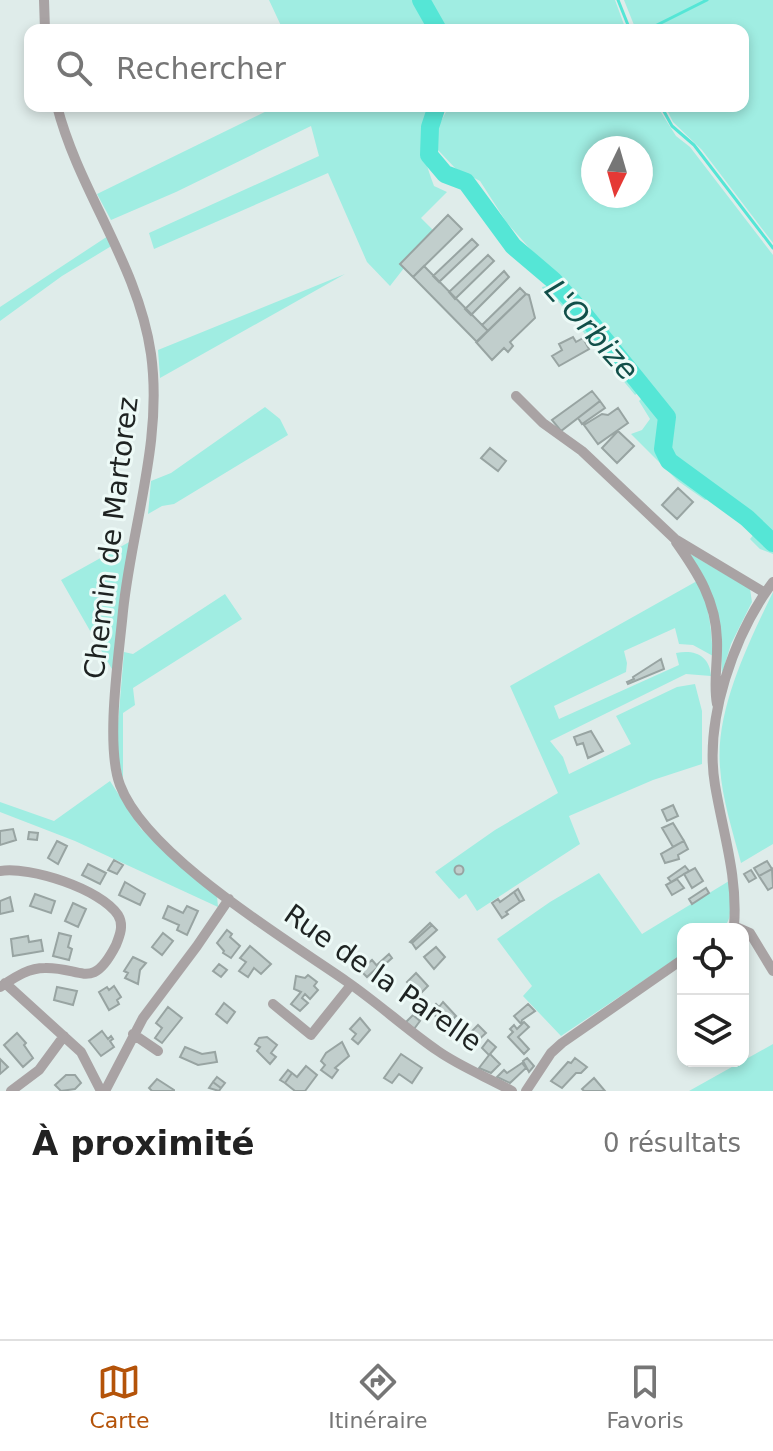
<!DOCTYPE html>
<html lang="fr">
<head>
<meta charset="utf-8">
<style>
	body { margin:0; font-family:"DejaVu Sans",sans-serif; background:#f6f6f6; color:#222 }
	.controls { position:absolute; right:24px; bottom:24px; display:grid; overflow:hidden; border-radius:16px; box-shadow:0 4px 12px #0003 }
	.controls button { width:72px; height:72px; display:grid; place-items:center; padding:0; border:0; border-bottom:2px solid #e0e0e0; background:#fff; color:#222; font:40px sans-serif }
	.compass { position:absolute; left:581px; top:136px; width:72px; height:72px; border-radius:50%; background:#fff; box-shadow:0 4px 12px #0003; rotate:185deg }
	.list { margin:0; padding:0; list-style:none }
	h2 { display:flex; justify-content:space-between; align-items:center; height:104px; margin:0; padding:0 32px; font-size:34px }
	h2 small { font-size:26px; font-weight:400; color:#767676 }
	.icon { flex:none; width:44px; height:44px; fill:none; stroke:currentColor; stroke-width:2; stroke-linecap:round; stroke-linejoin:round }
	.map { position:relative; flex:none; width:773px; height:1091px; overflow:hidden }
	.search { position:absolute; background:#fff; box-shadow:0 4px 12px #0003; left:24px; right:24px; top:24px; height:88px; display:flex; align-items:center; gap:20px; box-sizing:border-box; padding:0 28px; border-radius:16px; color:#767676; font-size:30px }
	.sheet { height:248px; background:#fff }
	nav { display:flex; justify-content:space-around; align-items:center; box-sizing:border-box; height:112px; border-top:2px solid #e0e0e0; background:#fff; font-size:22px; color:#767676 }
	nav a { display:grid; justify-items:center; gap:4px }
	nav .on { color:#b45309 }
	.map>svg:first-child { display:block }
	.green { fill:#a0ede2; fill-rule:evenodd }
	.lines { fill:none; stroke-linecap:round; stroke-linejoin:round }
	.stream { stroke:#55e6d6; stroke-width:3 }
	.river { stroke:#55e6d6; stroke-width:18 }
	.building { fill:#c1cecc; stroke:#98a4a2; stroke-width:2 }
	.minor { stroke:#a9a3a4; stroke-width:10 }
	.labels { text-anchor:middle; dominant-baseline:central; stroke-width:6; stroke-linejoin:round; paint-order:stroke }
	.street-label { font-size:28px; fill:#1e2322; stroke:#edfaf7 }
	.water-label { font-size:30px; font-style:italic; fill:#114f49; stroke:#edfaf7 }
</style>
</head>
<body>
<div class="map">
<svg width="773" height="1091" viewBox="0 0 773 1091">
	<rect width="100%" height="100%" fill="#dfecea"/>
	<!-- green -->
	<path class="green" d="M 269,0 L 416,0 L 433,30 L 283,30 Z
		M 427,0 L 615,0 L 626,30 L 448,30 Z
		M 624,0 L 773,0 L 773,243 L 702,150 L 673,122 L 665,106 L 743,106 L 743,30 L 636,30 Z
		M 277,106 L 429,106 C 420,139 422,154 434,186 L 447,192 L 421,218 L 433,230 L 400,263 L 404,268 L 390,286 L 367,262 L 328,173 L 154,249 L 149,233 L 319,156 L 311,126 L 176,192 L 111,220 L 97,194 Z
		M 449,106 L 657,106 L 676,136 L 690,147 L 773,255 L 773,554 L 760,549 L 750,539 L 759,528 L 719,495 L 705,500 L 678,481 L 631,434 L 642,430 L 650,419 L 639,401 L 650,390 L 649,385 L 635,395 L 557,300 L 546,296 L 542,287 L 565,282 L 532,251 L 507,223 L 480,181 L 455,168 L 438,150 L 437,129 ZM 593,148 L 641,148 L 641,196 L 593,196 Z
		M 108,236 L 113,245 L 62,276 L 0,321 L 0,307 Z
		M 345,274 L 160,378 L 158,350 Z
		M 265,407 L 280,419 L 288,435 L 174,504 L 162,506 L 148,514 L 151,481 L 171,473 Z
		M 131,541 L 113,671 L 61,580 Z
		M 687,552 L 750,589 L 752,602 L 731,644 L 722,674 L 720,628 Z
		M 697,581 C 710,605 711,629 713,656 L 693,645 L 679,644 L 675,628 L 624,651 L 627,663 L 626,672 L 554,706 L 559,719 L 679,665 L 676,653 C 695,649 710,656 711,676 L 686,674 L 550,741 L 563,757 L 569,774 L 631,744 L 616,716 L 677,687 L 695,684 L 702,711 L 702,764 L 653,780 L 569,816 L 580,844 L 477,911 L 466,894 L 459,899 L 435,872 L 495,830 L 558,793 L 510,686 Z
		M 773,592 L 773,844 L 741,863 C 733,832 722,799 720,767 C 715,710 749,642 773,592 Z
		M 225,594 L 242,619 L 133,688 L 135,705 L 123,713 L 123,779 L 116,748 L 124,652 L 133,654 Z
		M 110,781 L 141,829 L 217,896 L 218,907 L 75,841 L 0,812 L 0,802 L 54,821 Z
		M 599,873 L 642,934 L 729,881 C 732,932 733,929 683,929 L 683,954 L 561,1036 L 523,996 L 532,986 L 497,939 L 550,902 Z
		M 773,1044 L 773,1091 L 689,1091 Z"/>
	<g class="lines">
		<!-- stream -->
		<path class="stream" d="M 618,0 L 630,30
			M 647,30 L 707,0
			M 661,106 L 672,126 L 694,145 L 773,248"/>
		<!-- river -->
		<path class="river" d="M 421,0 L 438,30
			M 437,106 L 430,127 L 429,155 L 445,174 L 466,182 L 513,246 L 553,280 L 583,313 L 667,417 L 663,449 L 669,461 L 747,518 L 773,543"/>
	</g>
	<!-- building -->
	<path class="building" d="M 448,215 L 462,229 L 413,277 L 400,264 Z
		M 472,239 L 478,245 L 439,282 L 433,276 Z
		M 488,255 L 494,261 L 455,299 L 449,292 Z
		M 424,266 L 488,331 L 477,342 L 413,277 Z
		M 504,271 L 509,277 L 471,315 L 465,309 Z
		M 520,288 L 526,294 L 488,331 L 482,325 Z
		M 526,294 L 529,295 L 535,318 L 510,342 L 513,346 L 508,352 L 504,348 L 492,360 L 476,342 Z
		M 573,337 L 576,342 L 583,338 L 589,349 L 559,366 L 552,356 L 562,350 L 559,344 Z
		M 592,391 L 600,401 L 561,431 L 552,420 Z
		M 600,401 L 605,408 L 582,424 L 578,418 Z
		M 618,408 L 628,423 L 598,444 L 584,425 L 602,414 L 608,415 Z
		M 618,431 L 634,446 L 617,463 L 602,448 Z
		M 490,448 L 506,461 L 498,471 L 481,458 Z
		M 678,488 L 693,502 L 677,519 L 662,505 Z
		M 661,659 L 664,669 L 628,684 L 627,682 L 634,679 L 633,677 Z
		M 591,731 L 603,751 L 588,758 L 583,743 L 577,745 L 574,737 Z
		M 673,805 L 678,816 L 667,821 L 662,810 Z
		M 673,823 L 684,841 L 673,847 L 662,828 Z
		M 13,829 L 16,840 L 0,845 L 0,831 Z
		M 29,832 L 38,833 L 37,840 L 28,839 Z
		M 57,841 L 67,846 L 58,864 L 48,858 Z
		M 684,841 L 688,849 L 678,855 L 679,859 L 665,863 L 661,854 Z
		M 114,860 L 123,865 L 117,874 L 108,870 Z
		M 767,861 L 772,869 L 759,876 L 754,868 Z
		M 88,864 L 106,873 L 100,884 L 82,875 Z
		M454.5 870a4.5 4.5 0 1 1 9 0a4.5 4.5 0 1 1-9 0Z
		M 685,866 L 689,871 L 671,882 L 668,878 Z
		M 695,868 L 703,881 L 692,888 L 684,874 Z
		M 772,869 L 773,887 L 768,890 L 759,876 Z
		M 751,870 L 756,878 L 749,882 L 744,874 Z
		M 677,879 L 684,888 L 672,895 L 666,885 Z
		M 125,882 L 145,894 L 140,905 L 119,895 Z
		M 706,888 L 709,893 L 692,904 L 689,899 Z
		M 518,889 L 524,900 L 520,902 L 514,892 Z
		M 514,892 L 520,902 L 506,912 L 508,914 L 502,918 L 492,903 L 498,899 L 500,902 Z
		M 35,894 L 55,901 L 51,913 L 30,906 Z
		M 10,897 L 13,911 L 0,914 L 0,901 Z
		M 73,903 L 86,909 L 78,927 L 65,921 Z
		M 168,906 L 183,913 L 187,906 L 198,911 L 187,935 L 177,930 L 179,925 L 163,918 Z
		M 430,923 L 432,925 L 412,943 L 410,942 Z
		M 432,925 L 437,930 L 416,949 L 412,943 Z
		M 227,930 L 232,934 L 230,937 L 240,946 L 231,958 L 223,953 L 224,951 L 217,943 Z
		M 59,933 L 71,936 L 68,947 L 72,949 L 69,960 L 53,956 Z
		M 163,933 L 173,941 L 162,955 L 152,947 Z
		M 28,936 L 29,942 L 41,940 L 43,951 L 13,956 L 11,939 Z
		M 250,946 L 271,964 L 261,974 L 254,968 L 248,977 L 239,971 L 246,962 L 240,958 Z
		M 436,947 L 445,957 L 434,969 L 424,957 Z
		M 389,954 L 392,958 L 382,967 L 378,964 Z
		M 133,957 L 146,963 L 140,970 L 138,984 L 125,978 L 128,973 L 124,971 Z
		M 372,960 L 378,967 L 367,977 L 360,970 Z
		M 219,964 L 227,970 L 221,977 L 213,971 Z
		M 416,973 L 428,986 L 419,995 L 407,982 Z
		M 308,975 L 317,982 L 314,986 L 318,990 L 310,999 L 305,994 L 302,998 L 308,1003 L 300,1011 L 291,1004 L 301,992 L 294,989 L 296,976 L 305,978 Z
		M 114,986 L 121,997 L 117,1000 L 119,1004 L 109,1010 L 99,992 L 107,987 L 109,990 Z
		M 57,987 L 77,991 L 73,1005 L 54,1000 Z
		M 443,1002 L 456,1016 L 447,1025 L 429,1011 L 436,1004 L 439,1007 Z
		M 224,1003 L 235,1012 L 227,1023 L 216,1014 Z
		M 528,1004 L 535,1011 L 522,1020 L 521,1024 L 514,1016 Z
		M 168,1007 L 182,1018 L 162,1043 L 155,1038 L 162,1028 L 156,1023 Z
		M 413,1015 L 420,1021 L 414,1029 L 406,1022 Z
		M 360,1018 L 370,1030 L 358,1044 L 352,1039 L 356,1034 L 350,1029 Z
		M 524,1022 L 529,1027 L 518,1037 L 529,1049 L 524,1054 L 508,1037 L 513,1032 L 510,1029 L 514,1025 L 517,1029 Z
		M 478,1025 L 486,1033 L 476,1042 L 469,1034 Z
		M 102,1031 L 108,1039 L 111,1036 L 113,1039 L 110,1041 L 114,1047 L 101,1056 L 89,1041 Z
		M 17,1033 L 26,1043 L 24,1045 L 33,1058 L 23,1067 L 4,1045 Z
		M 267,1037 L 277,1045 L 271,1053 L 276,1057 L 270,1064 L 257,1051 L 260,1047 L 255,1044 L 259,1038 Z
		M 488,1040 L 496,1047 L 490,1054 L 500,1064 L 491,1073 L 479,1068 L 489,1055 L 482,1048 Z
		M 342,1042 L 349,1056 L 335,1068 L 338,1070 L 332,1078 L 321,1070 L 325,1065 L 321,1061 L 326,1053 Z
		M 185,1047 L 202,1054 L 215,1052 L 217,1062 L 198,1065 L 180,1057 Z
		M 401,1054 L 422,1068 L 412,1083 L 399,1074 L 392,1083 L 384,1078 Z
		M 527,1058 L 534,1066 L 529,1072 L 523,1061 Z
		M 575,1058 L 587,1067 L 581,1073 L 576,1073 L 562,1088 L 551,1081 L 568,1062 L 571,1063 Z
		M 0,1059 L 8,1067 L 0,1074 Z
		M 522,1063 L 526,1068 L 510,1083 L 497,1077 L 504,1070 L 507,1073 Z
		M 306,1066 L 317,1075 L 305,1091 L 295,1091 L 285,1083 L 292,1073 L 297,1077 Z
		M 288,1070 L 292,1073 L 285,1083 L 280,1080 Z
		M 66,1075 L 75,1075 L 81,1083 L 75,1089 L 61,1091 L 55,1085 Z
		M 217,1077 L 225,1083 L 221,1088 L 213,1082 Z
		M 594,1078 L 605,1091 L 584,1091 L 582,1089 Z
		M 157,1079 L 174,1090 L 174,1091 L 152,1091 L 149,1088 Z
		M 213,1082 L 221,1088 L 219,1091 L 209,1088 Z"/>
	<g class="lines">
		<!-- minor -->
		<path class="minor" d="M 44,0 L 45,30
			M 57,106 C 79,192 138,264 151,354 C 163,441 132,525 123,611 C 119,655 105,745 120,785 C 146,855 284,938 346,981 C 378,1003 406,1029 438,1051 C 461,1067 487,1077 512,1091
			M 516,396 L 543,423 L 582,451 L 675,539 L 765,593
			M 676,542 C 698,573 716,601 717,640 C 718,662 713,683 717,704
			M 0,871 C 30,866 101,889 118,915 C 124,925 120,935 116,945 C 92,992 82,967 45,968 C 27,968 14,978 0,987
			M 734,926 L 750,933 L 773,971
			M 729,929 L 734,926 C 738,877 723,833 715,785 C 704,720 734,634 773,582
			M 5,983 L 81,1052 L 101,1091
			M 273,1004 L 311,1035 L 351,985
			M 133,1034 L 158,1051
			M 11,1091 L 39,1070 L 64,1036
			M 105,1091 L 143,1018 L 197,946 L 229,899
			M 526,1091 L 551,1053 L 562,1043 L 683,959"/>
	</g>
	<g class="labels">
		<!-- street labels -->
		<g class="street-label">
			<text transform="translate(111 538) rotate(-83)">Chemin de Martorez</text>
			<text transform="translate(383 978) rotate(35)">Rue de la Parelle</text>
		</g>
		<!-- water labels -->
		<g class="water-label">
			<text transform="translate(592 330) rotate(48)">L'Orbize</text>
		</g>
	</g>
</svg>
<div class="controls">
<button><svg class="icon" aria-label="locate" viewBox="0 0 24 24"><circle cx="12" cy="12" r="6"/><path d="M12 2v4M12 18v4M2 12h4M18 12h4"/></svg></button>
<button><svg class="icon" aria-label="layers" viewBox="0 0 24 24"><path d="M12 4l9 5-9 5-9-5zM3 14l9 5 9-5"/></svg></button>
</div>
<svg class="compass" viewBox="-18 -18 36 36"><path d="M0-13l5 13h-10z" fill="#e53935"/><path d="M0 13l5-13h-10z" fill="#767676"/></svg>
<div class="search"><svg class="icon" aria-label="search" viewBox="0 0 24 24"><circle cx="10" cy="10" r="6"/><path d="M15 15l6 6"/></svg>Rechercher</div>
</div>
<section class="sheet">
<h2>À proximité<small>0 résultats</small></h2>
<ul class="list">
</ul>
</section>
<nav>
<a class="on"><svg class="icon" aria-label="map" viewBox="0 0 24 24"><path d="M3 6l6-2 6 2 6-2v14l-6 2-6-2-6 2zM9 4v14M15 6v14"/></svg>Carte</a>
<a><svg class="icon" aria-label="directions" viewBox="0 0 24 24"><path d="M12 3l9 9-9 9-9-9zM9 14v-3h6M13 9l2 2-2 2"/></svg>Itinéraire</a>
<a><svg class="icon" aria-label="saved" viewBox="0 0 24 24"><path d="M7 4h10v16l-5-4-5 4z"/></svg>Favoris</a>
</nav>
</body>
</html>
